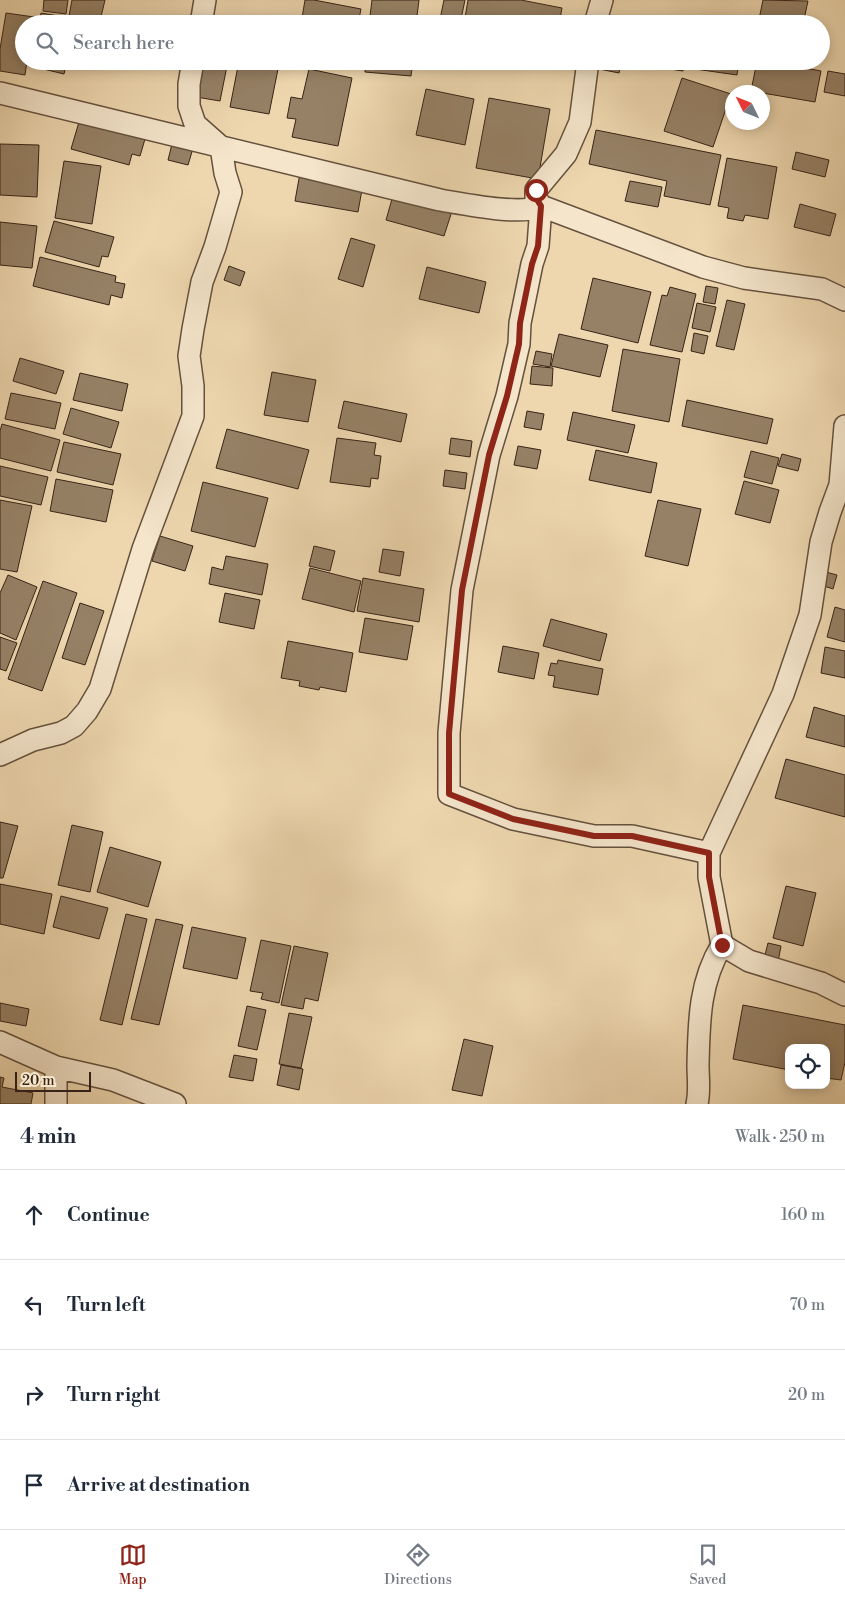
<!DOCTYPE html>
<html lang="en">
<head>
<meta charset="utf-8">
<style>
	body { margin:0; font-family:"Libre Bodoni",serif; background:#f2f2f3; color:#1f2937 }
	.controls { position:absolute; right:15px; bottom:15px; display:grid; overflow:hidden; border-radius:10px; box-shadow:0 2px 12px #0003 }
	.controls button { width:45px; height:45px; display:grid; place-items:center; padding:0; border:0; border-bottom:1px solid #e0e1e3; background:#fff; color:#1f2937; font:25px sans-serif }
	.compass { position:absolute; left:725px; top:85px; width:45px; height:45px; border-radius:50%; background:#fff; box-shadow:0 2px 12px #0003; rotate:313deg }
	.scale { position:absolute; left:15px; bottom:12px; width:76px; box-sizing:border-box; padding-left:5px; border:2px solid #372417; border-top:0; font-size:14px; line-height:18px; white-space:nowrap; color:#372417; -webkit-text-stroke:4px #f4e5cb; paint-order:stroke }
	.stop { position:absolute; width:15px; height:15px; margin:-11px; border:4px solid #8f2418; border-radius:50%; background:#fff }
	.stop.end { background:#8f2418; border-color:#fff; box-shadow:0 1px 5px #0008 }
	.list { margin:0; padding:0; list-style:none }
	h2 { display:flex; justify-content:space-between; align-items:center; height:65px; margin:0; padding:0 20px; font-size:21px }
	h2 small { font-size:16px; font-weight:400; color:#747a83 }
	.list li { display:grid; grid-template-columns:32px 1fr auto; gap:15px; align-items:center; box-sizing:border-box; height:90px; padding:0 20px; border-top:1px solid #e0e1e3 }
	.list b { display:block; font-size:19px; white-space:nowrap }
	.list em { font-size:16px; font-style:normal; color:#747a83 }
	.icon { flex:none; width:28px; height:28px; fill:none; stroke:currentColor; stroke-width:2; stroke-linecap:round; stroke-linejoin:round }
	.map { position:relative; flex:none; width:845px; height:1104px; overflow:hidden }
	.search { position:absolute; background:#fff; box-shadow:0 2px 12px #0003; left:15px; right:15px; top:15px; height:55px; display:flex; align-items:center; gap:12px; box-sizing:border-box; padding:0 18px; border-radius:28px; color:#747a83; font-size:19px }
	.sheet { height:425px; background:#fff }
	nav { display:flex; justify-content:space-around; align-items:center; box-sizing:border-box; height:70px; border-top:1px solid #e0e1e3; background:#fff; font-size:14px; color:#747a83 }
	nav a { display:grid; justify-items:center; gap:2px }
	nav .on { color:#8f2418 }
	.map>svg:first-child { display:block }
	.building { fill:#968166; stroke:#372417 }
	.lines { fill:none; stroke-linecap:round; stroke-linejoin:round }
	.street-casing { stroke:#65513d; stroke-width:24 }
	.street { stroke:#f4e5cb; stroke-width:21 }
	.route { stroke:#8f2418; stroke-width:6 }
</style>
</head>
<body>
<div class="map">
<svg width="845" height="1104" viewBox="0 0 845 1104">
	<rect width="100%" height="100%" fill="#eed7af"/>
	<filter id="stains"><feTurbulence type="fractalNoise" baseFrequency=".004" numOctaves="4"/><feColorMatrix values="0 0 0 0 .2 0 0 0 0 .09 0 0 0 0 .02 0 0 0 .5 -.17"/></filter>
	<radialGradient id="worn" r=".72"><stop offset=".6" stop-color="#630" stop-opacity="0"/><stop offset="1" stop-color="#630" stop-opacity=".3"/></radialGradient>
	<!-- building -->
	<path class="building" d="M 44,0 L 68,0 L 66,14 L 43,11 Z
		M 72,0 L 105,0 L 100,21 L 69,16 Z
		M 305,0 L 314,0 L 361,9 L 358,24 L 301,24 Z
		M 372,0 L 419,0 L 416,24 L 369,24 Z
		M 444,0 L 465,0 L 460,24 L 439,24 Z
		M 468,0 L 521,0 L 562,8 L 559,24 L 464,24 Z
		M 763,0 L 808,1 L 803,24 L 758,24 Z
		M 6,13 L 34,17 L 33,24 L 24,24 L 24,61 L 27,61 L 25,75 L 0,71 L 0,49 Z
		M 41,13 L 65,17 L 64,24 L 39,24 Z
		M 694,17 L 744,24 L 694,24 Z
		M 241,19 L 272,24 L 240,24 Z
		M 36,61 L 67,61 L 64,74 L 35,67 Z
		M 203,61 L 228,61 L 220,101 L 196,97 Z
		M 239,61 L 264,61 L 279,64 L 269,114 L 230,107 Z
		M 366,61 L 413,61 L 411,76 L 365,72 Z
		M 601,61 L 622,61 L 619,73 L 599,69 Z
		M 661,61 L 685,61 L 683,71 L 663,68 L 665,62 Z
		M 689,61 L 739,61 L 737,75 L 688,68 Z
		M 757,61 L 767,61 L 821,71 L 815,102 L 751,91 Z
		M 309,69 L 352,78 L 338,146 L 292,137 L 296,119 L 287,118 L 291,97 L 302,99 Z
		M 828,71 L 845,74 L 845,96 L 824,92 Z
		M 682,78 L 731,94 L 713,147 L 664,131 Z
		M 426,89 L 474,99 L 465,145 L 416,135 Z
		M 489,98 L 550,109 L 538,179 L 476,168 Z
		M 79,122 L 145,139 L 140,156 L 132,154 L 129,165 L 71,149 Z
		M 596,130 L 721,155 L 710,205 L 664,196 L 667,181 L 589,164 Z
		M 173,140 L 194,145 L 188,165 L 168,160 Z
		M 0,144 L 39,145 L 37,197 L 0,195 Z
		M 796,152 L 829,160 L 825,177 L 792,169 Z
		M 727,158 L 777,167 L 768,219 L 745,215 L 743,221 L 727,218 L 729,208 L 718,206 Z
		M 64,161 L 101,166 L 92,224 L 55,218 Z
		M 300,173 L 363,184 L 358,212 L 295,201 Z
		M 630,181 L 662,187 L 658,207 L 625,201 Z
		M 394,192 L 453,208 L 444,236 L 386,220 Z
		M 800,204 L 836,214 L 830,236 L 794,227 Z
		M 54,221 L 114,237 L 108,257 L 102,256 L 99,267 L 45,252 Z
		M 0,222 L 37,226 L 32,268 L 0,265 Z
		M 351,238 L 375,245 L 363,287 L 338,279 Z
		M 40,257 L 116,276 L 115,282 L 125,284 L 122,298 L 111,295 L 109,305 L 33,286 Z
		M 229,266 L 245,272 L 240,286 L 224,280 Z
		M 427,267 L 486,282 L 479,313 L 419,299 Z
		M 593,278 L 651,292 L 638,343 L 581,329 Z
		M 706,286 L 718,288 L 715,304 L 703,302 Z
		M 670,287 L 696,294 L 682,352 L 650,345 L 662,295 L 667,296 Z
		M 727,300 L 745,304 L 734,350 L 716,346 Z
		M 697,303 L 716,307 L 710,332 L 692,328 Z
		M 694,333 L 708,336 L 704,354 L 691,351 Z
		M 559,334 L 608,345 L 600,377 L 551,366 Z
		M 623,349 L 680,359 L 669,422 L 612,411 Z
		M 536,351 L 552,354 L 550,367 L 533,364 Z
		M 20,358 L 64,371 L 56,394 L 13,381 Z
		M 532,366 L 553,368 L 552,386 L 530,384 Z
		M 272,372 L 316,380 L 308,422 L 264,415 Z
		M 80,373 L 128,384 L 122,411 L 73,400 Z
		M 11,393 L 61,403 L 55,429 L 5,419 Z
		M 687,400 L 773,419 L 767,444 L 682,426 Z
		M 344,401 L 407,414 L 401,442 L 338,428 Z
		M 71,408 L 119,422 L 111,448 L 63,434 Z
		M 527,411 L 544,414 L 541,430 L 524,427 Z
		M 573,412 L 635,425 L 628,453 L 567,440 Z
		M 2,424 L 60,440 L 51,471 L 0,458 L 0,431 Z
		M 227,429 L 309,450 L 298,489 L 216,468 Z
		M 337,438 L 376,443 L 374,455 L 381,456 L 378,479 L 371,478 L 370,487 L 330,482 Z
		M 451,438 L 472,441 L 470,457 L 449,454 Z
		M 64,442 L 121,454 L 113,485 L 57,472 Z
		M 518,446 L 541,450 L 537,469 L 514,465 Z
		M 596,450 L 657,463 L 651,493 L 589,480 Z
		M 751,451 L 779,458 L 772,484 L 744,477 Z
		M 782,454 L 801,459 L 798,471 L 778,466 Z
		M 0,466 L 48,477 L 41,505 L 0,496 Z
		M 445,470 L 467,473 L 465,489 L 443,486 Z
		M 56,479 L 113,490 L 106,522 L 50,511 Z
		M 744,481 L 779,490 L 770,523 L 735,514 Z
		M 203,482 L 268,498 L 255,547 L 191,531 Z
		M 0,500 L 32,506 L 17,572 L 0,569 Z
		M 658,500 L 701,509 L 688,566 L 645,556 Z
		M 160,536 L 193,546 L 185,571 L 152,561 Z
		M 314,546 L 335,551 L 330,571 L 309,566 Z
		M 383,549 L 404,552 L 400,576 L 379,572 Z
		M 226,556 L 268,564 L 262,595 L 209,584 L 212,567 L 223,570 Z
		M 310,568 L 361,581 L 354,612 L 302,599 Z
		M 822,571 L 837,575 L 833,589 L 818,584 Z
		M 8,575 L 37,587 L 16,640 L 0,633 L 0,593 Z
		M 363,578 L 424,589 L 419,622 L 357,611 Z
		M 43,581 L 77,593 L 42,691 L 8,679 Z
		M 225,593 L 260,600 L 254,629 L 219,622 Z
		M 80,603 L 104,611 L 85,665 L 62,658 Z
		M 835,607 L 845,610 L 845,642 L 827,637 Z
		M 365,618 L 413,626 L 407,660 L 359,652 Z
		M 551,619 L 607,634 L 600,661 L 543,646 Z
		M 0,637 L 17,643 L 6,671 L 0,669 Z
		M 288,641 L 353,653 L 346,692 L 320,687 L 319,690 L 299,686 L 300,681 L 281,678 Z
		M 503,646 L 539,653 L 534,679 L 498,672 Z
		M 825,647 L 845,651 L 845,678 L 821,673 Z
		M 558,660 L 603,669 L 598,695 L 553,687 L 555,676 L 548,675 L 551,663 L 557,664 Z
		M 814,707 L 845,716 L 845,747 L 806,737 Z
		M 786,759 L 845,775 L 845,817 L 775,798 Z
		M 0,822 L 18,826 L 3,878 L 0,878 Z
		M 72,825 L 103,832 L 90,892 L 58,885 Z
		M 110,847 L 161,862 L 148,907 L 97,892 Z
		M 0,884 L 52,894 L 44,934 L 0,924 Z
		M 786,886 L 816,893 L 803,946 L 773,938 Z
		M 61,896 L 108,908 L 99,939 L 53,927 Z
		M 126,914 L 147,919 L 122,1025 L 100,1020 Z
		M 156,919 L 183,925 L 159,1025 L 131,1019 Z
		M 192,927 L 246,938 L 237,979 L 183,968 Z
		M 261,940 L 291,946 L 279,1003 L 261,999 L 263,993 L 250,991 Z
		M 768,943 L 781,946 L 778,962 L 764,959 Z
		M 294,946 L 328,953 L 318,1001 L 305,998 L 303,1009 L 281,1005 Z
		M 0,1003 L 29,1009 L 26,1026 L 0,1021 Z
		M 743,1005 L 845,1025 L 845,1062 L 841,1080 L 826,1078 L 826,1048 L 789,1048 L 789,1070 L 733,1059 Z
		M 247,1006 L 266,1010 L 257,1050 L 238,1046 Z
		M 289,1013 L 312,1017 L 301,1068 L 279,1064 Z
		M 464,1039 L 493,1046 L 482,1096 L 452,1090 Z
		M 234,1055 L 257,1059 L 253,1081 L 229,1077 Z
		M 281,1065 L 303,1069 L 299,1090 L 277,1085 Z
		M 0,1077 L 4,1078 L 2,1087 L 33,1093 L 31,1104 L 0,1104 Z"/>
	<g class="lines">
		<!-- street casing -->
		<g class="street-casing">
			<path id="street" d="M 201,24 L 205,0
				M 595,24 L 602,0
				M 588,61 L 580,122 L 566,154 L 536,190 L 536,198 L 541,206 L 703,267 L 744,278 L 822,289 L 845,300
				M 0,93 L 440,200 C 464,204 521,216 541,206
				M 541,206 L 538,246 L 532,264 L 520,323 L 519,344 L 507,396 L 489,455 L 462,590 L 449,733 L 449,794 L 513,819 L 594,836 L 632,836 L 709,853
				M 0,755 L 33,740 L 61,733 L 74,726 L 87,711 L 100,689 L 143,549 L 193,416 L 193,386 L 189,356 L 193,329 L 202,282 L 215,247 L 231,192 L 225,173 L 221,147 L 195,124 L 189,106 L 189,84 L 193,61
				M 722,945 L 749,961 L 821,983 L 845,995
				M 0,1042 L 56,1067 L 113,1080 L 175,1104
				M 56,1067 L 56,1104
				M 697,1104 C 700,1091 698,1078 698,1065 C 699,1023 699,982 722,945 L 709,877 L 709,853 L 783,694 L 810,615 L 821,542 L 830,512 L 840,485 L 845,426"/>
		</g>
		<!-- street -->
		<use href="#street" class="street"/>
	</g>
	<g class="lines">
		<!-- route -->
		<path class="route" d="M 536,190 L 536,198 L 541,206 L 538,246 L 532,264 L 520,323 L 519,344 L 507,396 L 489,455 L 462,590 L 449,733 L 449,794 L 513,819 L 594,836 L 632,836 L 709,853 L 709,877 L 722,945"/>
	</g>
	<rect width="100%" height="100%" filter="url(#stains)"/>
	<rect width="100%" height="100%" fill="url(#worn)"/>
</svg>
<div class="controls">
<button><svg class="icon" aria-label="locate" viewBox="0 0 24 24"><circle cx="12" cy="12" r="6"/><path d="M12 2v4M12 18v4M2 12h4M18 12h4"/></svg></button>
</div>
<svg class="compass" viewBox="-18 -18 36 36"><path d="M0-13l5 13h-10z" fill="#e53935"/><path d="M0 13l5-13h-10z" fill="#747a83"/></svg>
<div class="scale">20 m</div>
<div class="stop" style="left:536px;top:190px"></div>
<div class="stop end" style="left:722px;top:945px"></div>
<div class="search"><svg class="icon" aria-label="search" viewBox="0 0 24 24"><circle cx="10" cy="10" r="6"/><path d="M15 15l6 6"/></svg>Search here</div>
</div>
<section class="sheet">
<h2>4 min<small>Walk · 250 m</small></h2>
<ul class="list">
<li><svg class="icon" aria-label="ahead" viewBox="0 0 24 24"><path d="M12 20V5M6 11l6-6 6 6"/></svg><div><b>Continue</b></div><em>160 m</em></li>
<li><svg class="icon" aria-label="left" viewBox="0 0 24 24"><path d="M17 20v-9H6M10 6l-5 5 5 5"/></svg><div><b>Turn left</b></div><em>70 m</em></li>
<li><svg class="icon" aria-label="right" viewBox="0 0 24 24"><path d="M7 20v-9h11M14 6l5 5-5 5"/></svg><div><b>Turn right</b></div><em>20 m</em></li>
<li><svg class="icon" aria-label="arrive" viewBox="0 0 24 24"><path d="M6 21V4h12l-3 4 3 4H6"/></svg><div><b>Arrive at destination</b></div></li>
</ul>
</section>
<nav>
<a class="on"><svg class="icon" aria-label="map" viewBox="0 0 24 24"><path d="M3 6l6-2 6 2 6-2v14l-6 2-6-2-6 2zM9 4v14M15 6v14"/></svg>Map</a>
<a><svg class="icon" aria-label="directions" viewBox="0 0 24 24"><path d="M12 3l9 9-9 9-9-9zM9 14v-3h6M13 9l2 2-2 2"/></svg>Directions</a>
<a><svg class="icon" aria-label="saved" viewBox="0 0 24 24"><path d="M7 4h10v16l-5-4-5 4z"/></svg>Saved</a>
</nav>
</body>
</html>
